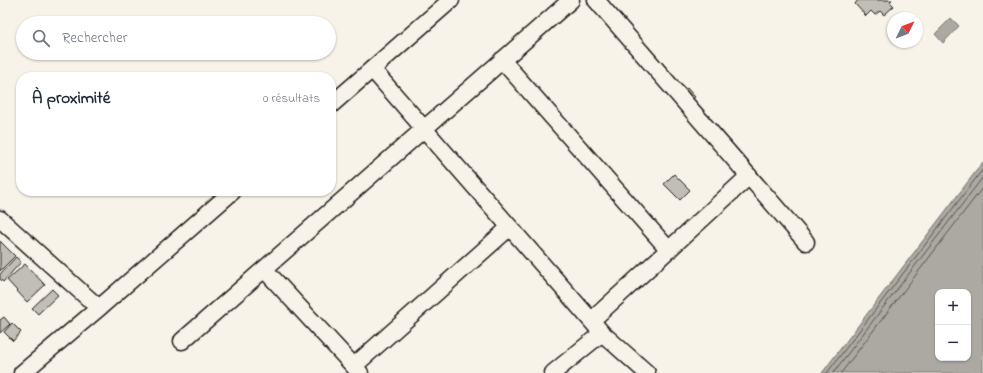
<!DOCTYPE html>
<html lang="fr">
<head>
<meta charset="utf-8">
<style>
	body { margin:0; font-family:"Indie Flower",sans-serif; background:#f6f6f7; color:#1f2937 }
	.controls { position:absolute; right:12px; bottom:12px; display:grid; overflow:hidden; border-radius:8px; box-shadow:0 1px 3px #0004 }
	.controls button { width:36px; height:36px; display:grid; place-items:center; padding:0; border:0; border-bottom:1px solid #e0e1e3; background:#fff; color:#1f2937; font:20px sans-serif }
	.compass { position:absolute; left:887px; top:12px; width:36px; height:36px; border-radius:50%; background:#fff; box-shadow:0 1px 3px #0004; rotate:47deg }
	.list { margin:0; padding:0; list-style:none }
	h2 { display:flex; justify-content:space-between; align-items:center; height:52px; margin:0; padding:0 16px; font-size:17px }
	h2 small { font-size:13px; font-weight:400; color:#747a83 }
	.icon { flex:none; width:22px; height:22px; fill:none; stroke:currentColor; stroke-width:2; stroke-linecap:round; stroke-linejoin:round }
	.map { position:relative; flex:none; width:983px; height:373px; overflow:hidden }
	.search { position:absolute; background:#fff; box-shadow:0 1px 3px #0004; left:16px; top:16px; width:320px; height:44px; display:flex; align-items:center; gap:10px; box-sizing:border-box; padding:0 14px; border-radius:22px; color:#747a83; font-size:15px }
	.panel { position:absolute; background:#fff; box-shadow:0 1px 3px #0004; left:16px; top:72px; width:320px; height:124px; border-radius:16px }
	.map>svg:first-child { display:block }
	.water { fill:#aca9a2; stroke:#72716c; fill-rule:evenodd }
	.lines { fill:none; stroke-linecap:round; stroke-linejoin:round }
	.shore { stroke:#565452; stroke-width:1 }
	.building { fill:#c0beb5; stroke:#1c1c1c }
	.minor-casing { stroke:#1c1c1c; stroke-width:19 }
	.minor { stroke:#f7f3e8; stroke-width:16 }
</style>
</head>
<body>
<div class="map">
<svg width="983" height="373" viewBox="0 0 983 373">
	<rect width="100%" height="100%" fill="#f7f3e8"/>
	<filter id="ink" filterUnits="userSpaceOnUse"><feTurbulence type="fractalNoise" baseFrequency=".025" numOctaves="2"/><feDisplacementMap in="SourceGraphic" scale="8" xChannelSelector="R" yChannelSelector="G"/><feConvolveMatrix kernelMatrix="1 2 1 2 8 2 1 2 1" color-interpolation-filters="sRGB"/></filter>
	<g filter="url(#ink)">
		<!-- water -->
		<path class="water" d="M 951,18 L 959,26 L 943,43 L 935,34 Z
			M 983,162 L 983,373 L 822,373 ZM 938,292 L 968,292 L 968,358 L 938,358 Z"/>
		<g class="lines">
			<!-- shore -->
			<path class="shore" d="M 827,373 L 983,169
				M 833,373 L 983,177
				M 841,373 L 983,187"/>
		</g>
		<!-- building -->
		<path class="building" d="M 858,0 L 892,0 L 890,2 L 894,6 L 884,15 L 880,11 L 875,15 L 871,11 L 866,16 L 855,4 Z
			M 687,88 L 695,97 L 687,104 L 679,95 Z
			M 674,174 L 690,190 L 680,200 L 664,184 Z
			M 0,241 L 15,256 L 0,271 Z
			M 16,257 L 21,262 L 3,282 L 0,279 L 0,274 Z
			M 25,264 L 45,285 L 27,302 L 7,280 Z
			M 52,289 L 58,295 L 38,314 L 32,308 Z
			M 4,317 L 10,324 L 0,333 L 0,320 Z
			M 12,323 L 21,332 L 13,341 L 4,332 Z"/>
		<g class="lines">
			<!-- minor casing -->
			<g class="minor-casing">
				<path id="minor" d="M 596,0 L 806,242
					M 502,60 L 669,250
					M 372,69 L 602,333 L 647,373
					M 331,105 L 451,0
					M 0,219 L 99,308
					M 264,269 L 360,373
					M 592,320 L 749,176
					M 182,341 L 571,0
					M 354,366 L 510,227
					M 22,373 L 99,308 L 233,191
					M 553,373 L 602,333"/>
			</g>
			<!-- minor -->
			<use href="#minor" class="minor"/>
		</g>
	</g>
</svg>
<div class="controls">
<button>+</button>
<button>−</button>
</div>
<svg class="compass" viewBox="-18 -18 36 36"><path d="M0-13l5 13h-10z" fill="#e53935"/><path d="M0 13l5-13h-10z" fill="#747a83"/></svg>
<div class="search"><svg class="icon" aria-label="search" viewBox="0 0 24 24"><circle cx="10" cy="10" r="6"/><path d="M15 15l6 6"/></svg>Rechercher</div>
<section class="panel">
<h2>À proximité<small>0 résultats</small></h2>
<ul class="list">
</ul>
</section>
</div>
</body>
</html>
